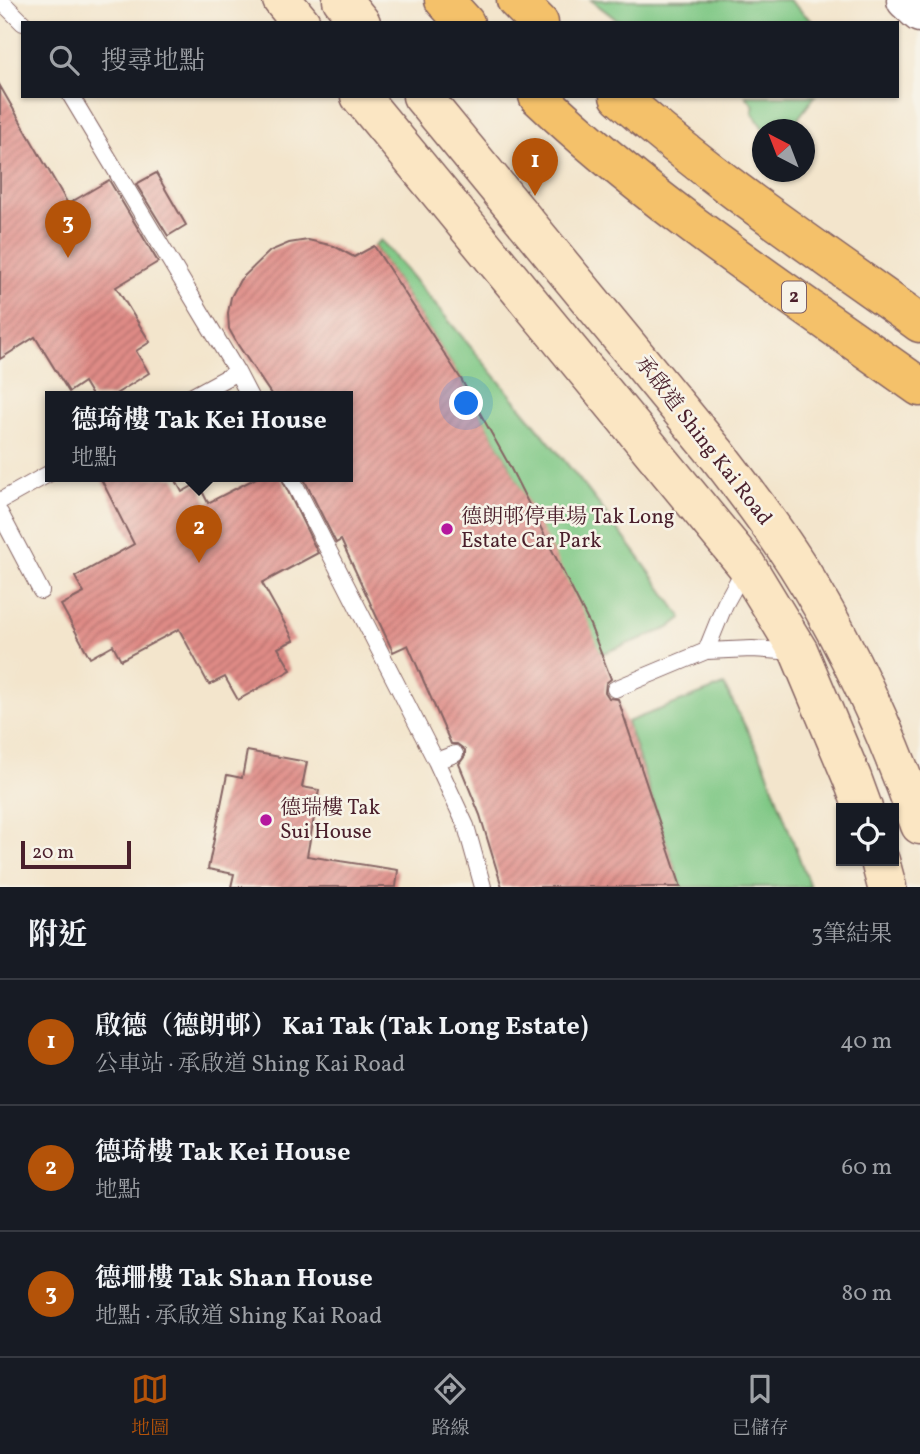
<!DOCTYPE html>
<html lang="zh-TW">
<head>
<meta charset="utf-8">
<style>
	body { margin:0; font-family:Vollkorn,"Noto Serif TC",serif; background:#242831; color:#f1f3f6 }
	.controls { position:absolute; right:21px; bottom:21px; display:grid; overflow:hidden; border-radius:0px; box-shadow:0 2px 5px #0004 }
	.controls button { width:63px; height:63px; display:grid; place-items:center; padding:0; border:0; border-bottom:2px solid #363941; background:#171b24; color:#f1f3f6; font:35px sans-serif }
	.compass { position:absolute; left:752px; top:119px; width:63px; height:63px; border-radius:50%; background:#171b24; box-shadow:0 2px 5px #0004; rotate:318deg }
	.scale { position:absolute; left:21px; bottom:18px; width:110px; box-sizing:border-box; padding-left:7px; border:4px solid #4a1f2b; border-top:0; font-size:19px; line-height:24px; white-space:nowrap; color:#4a1f2b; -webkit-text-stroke:5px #f7f3e8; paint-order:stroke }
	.you { position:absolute; left:467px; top:404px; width:24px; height:24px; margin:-18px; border:5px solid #fff; border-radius:50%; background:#1a73e8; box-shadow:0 0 0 10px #1a73e833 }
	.badge { display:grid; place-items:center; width:46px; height:46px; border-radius:50%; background:#b45309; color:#fff; font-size:23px; font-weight:700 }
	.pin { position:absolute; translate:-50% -58px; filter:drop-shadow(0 2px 4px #0008) }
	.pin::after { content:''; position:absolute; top:37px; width:24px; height:21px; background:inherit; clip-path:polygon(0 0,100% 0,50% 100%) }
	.popup { position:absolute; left:45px; top:391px; width:308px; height:91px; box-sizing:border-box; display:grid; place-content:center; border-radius:0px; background:#171b24; filter:drop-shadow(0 2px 5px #0005); font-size:23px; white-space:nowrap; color:#9ea1a6 }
	.popup b { font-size:26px; color:#f1f3f6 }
	.popup::after { content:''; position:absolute; left:50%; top:100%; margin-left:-14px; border:14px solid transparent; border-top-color:#171b24 }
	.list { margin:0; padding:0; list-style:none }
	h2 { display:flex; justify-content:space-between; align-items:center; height:91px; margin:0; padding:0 28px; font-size:30px }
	h2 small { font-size:23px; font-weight:400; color:#9ea1a6 }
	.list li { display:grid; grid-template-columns:46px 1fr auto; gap:21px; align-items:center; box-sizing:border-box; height:126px; padding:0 28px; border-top:2px solid #363941 }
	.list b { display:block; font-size:26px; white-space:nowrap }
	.list p { margin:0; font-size:23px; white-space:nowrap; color:#9ea1a6 }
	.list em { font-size:23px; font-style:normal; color:#9ea1a6 }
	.icon { flex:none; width:38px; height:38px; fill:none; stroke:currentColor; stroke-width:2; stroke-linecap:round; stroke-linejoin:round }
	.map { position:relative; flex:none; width:920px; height:887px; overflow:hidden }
	.search { position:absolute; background:#171b24; box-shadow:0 2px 5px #0004; left:21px; right:21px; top:21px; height:77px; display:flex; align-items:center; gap:18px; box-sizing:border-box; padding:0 24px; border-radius:0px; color:#9ea1a6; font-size:26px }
	.sheet { height:469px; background:#171b24 }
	nav { display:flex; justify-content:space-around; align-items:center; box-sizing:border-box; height:98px; border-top:2px solid #363941; background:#171b24; font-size:19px; color:#9ea1a6 }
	nav a { display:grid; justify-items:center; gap:4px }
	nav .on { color:#b45309 }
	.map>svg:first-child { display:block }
	.garden { fill:#7fc885; stroke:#647458; stroke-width:2 }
	.building { fill:url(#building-hatch) }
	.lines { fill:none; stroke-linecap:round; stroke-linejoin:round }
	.service-casing { stroke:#856463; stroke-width:18 }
	.tertiary-casing { stroke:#856463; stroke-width:41 }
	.secondary-casing { stroke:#856463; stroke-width:41 }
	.motorway-casing { stroke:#856463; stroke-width:41 }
	.service { stroke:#fff; stroke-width:16 }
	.tertiary { stroke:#fff; stroke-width:38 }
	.secondary { stroke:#fbe6c3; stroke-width:38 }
	.motorway { stroke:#f4c16a; stroke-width:38 }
	.poi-dot { fill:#b5179e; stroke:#f7f3e8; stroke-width:2.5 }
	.labels { text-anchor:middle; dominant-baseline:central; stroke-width:5; stroke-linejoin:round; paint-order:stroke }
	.shield { fill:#f7f3e8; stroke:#7e5f64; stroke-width:2 }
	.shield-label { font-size:19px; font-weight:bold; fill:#4a1f2b }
	.street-label { font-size:21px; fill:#4a1f2b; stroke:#f7f3e8 }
	.poi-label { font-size:21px; fill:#4a1f2b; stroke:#f7f3e8; text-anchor:start }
</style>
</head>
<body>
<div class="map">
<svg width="920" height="887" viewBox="0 0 920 887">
	<defs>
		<pattern id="building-hatch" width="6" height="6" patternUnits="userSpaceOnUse" patternTransform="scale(1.75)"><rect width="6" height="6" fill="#df8b86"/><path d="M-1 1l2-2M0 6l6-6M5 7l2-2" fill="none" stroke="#b7716e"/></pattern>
	</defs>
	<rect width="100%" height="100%" fill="#f7f3e8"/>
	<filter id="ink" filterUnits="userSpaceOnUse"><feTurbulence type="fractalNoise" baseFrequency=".0143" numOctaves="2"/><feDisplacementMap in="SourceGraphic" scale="14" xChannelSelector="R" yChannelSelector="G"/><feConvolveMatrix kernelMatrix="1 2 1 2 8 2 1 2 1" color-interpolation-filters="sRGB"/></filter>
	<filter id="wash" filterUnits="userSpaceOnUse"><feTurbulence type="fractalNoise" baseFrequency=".00686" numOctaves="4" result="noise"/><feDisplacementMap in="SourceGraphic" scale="28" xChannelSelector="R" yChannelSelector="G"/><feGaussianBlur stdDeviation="1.57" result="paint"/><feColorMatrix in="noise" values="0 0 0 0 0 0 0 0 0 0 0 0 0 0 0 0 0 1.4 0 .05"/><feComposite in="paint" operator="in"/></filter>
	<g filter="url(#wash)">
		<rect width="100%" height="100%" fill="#f3e5cc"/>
		<!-- garden -->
		<path class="garden" d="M 591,0 L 789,0 L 814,23 L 621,23 Z
			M 746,96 L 815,96 L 790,129 L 764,130 L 752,112 L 754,106 Z
			M 381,240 C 484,364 591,485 682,618 L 669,628 L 601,654 L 508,463 L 461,379 L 374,246 Z
			M 724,685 L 764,763 L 810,887 L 681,887 L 627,722 Z"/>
		<g id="blocks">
			<!-- building -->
			<path class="building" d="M 0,86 L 68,204 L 109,180 L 158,262 L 116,287 L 150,342 L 136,351 L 149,373 L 111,397 L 93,397 L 84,382 L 69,392 L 35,337 L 0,359 Z
				M 156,173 L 186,225 L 168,236 L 136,184 Z
				M 308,240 L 334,246 L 354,257 L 374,246 L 461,379 L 508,463 L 590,625 L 611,679 L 606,683 L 605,692 L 609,698 L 618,699 L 681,887 L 502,887 L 480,815 L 459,764 L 465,756 L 465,750 L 457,744 L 451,744 L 408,645 L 393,652 L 341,540 L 336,543 L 303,477 L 348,477 L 348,397 L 273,397 L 238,345 L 229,329 L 228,313 L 231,297 L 240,280 L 270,251 L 289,243 Z
				M 100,477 L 174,477 L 182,492 L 198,483 L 208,503 L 258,477 L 281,477 L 318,553 L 262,583 L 294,640 L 278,648 L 291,670 L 238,700 L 225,677 L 209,685 L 179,629 L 121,660 L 113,645 L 90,658 L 61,605 L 84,593 L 75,577 L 134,544 Z
				M 247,751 L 307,762 L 302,787 L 319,790 L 307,856 L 398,870 L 396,887 L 231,887 L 234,874 L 208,869 L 227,775 L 242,778 Z"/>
		</g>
	</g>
	<g filter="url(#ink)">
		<use href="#blocks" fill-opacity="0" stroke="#856463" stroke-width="2"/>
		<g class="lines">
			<!-- service casing -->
			<g class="service-casing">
				<path id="service" d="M 0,0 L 23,23
					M 71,96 L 237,372 L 250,397
					M 191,397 L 237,372
					M 291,477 L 436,761 L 466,826 L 483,887
					M 0,501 L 50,473
					M 0,513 L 41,591
					M 706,651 L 725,604 L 745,568
					M 615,689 L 706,651 L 752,649 L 797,652
					M 436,761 L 455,754"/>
			</g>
			<!-- tertiary casing -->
			<g class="tertiary-casing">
				<path id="tertiary" d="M 906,0 L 920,13"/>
			</g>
			<!-- secondary casing -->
			<g class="secondary-casing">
				<path id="secondary" d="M 282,0 L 301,23
					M 342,0 L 361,23
					M 360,96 L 746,565 L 799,652 L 852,778 L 863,808
					M 422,96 L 715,452 C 744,489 772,526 797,565 C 848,645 888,735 920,825
					M 880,861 L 887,887"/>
			</g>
			<!-- motorway casing -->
			<g class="motorway-casing">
				<path id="motorway" d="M 444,0 L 465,23
					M 516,0 L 539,23
					M 538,96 C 654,206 790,294 920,387
					M 619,96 C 713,180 818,250 920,323"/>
			</g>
			<!-- service -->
			<use href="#service" class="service"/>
			<!-- tertiary -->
			<use href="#tertiary" class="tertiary"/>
			<!-- secondary -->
			<use href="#secondary" class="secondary"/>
			<!-- motorway -->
			<use href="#motorway" class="motorway"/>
		</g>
	</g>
	<!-- markers -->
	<g class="poi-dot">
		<circle cx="447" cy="529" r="7"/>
		<circle cx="266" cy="820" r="7"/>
	</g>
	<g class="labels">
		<!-- shield labels -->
		<rect class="shield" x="782" y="281.5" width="24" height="31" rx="5"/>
		<g class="shield-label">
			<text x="794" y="297">2</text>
		</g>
		<!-- street labels -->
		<g class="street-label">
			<text transform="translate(703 441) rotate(52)">承啟道 Shing Kai Road</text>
		</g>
		<!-- poi labels -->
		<g class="poi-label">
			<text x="461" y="517">德朗邨停車場 Tak Long<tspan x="461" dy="24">Estate Car Park</tspan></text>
			<text x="280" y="808">德瑞樓 Tak<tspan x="280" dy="24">Sui House</tspan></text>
		</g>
	</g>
</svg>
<div class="controls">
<button><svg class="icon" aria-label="locate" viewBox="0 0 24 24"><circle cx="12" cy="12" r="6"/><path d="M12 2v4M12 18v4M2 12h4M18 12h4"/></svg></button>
</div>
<svg class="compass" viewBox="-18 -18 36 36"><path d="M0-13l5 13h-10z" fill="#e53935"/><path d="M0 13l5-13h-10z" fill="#9ea1a6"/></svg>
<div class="scale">20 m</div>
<div class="you"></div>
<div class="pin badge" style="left:535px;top:196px">1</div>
<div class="pin badge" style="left:199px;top:563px">2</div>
<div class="popup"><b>德琦樓 Tak Kei House</b>地點</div>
<div class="pin badge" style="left:68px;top:258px">3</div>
<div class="search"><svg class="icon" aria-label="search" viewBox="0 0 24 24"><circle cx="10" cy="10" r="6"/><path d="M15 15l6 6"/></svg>搜尋地點</div>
</div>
<section class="sheet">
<h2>附近<small>3筆結果</small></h2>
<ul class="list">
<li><span class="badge">1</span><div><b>啟德（德朗邨） Kai Tak (Tak Long Estate)</b><p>公車站 · 承啟道 Shing Kai Road</p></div><em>40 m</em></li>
<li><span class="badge">2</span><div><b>德琦樓 Tak Kei House</b><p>地點</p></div><em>60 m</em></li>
<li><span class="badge">3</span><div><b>德珊樓 Tak Shan House</b><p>地點 · 承啟道 Shing Kai Road</p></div><em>80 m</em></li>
</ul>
</section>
<nav>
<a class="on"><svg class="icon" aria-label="map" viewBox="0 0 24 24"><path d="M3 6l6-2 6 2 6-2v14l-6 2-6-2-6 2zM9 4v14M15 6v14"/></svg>地圖</a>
<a><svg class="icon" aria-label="directions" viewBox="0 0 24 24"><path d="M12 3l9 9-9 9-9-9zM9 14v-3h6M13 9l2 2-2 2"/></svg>路線</a>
<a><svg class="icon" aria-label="saved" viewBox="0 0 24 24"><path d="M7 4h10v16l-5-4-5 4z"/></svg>已儲存</a>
</nav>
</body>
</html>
